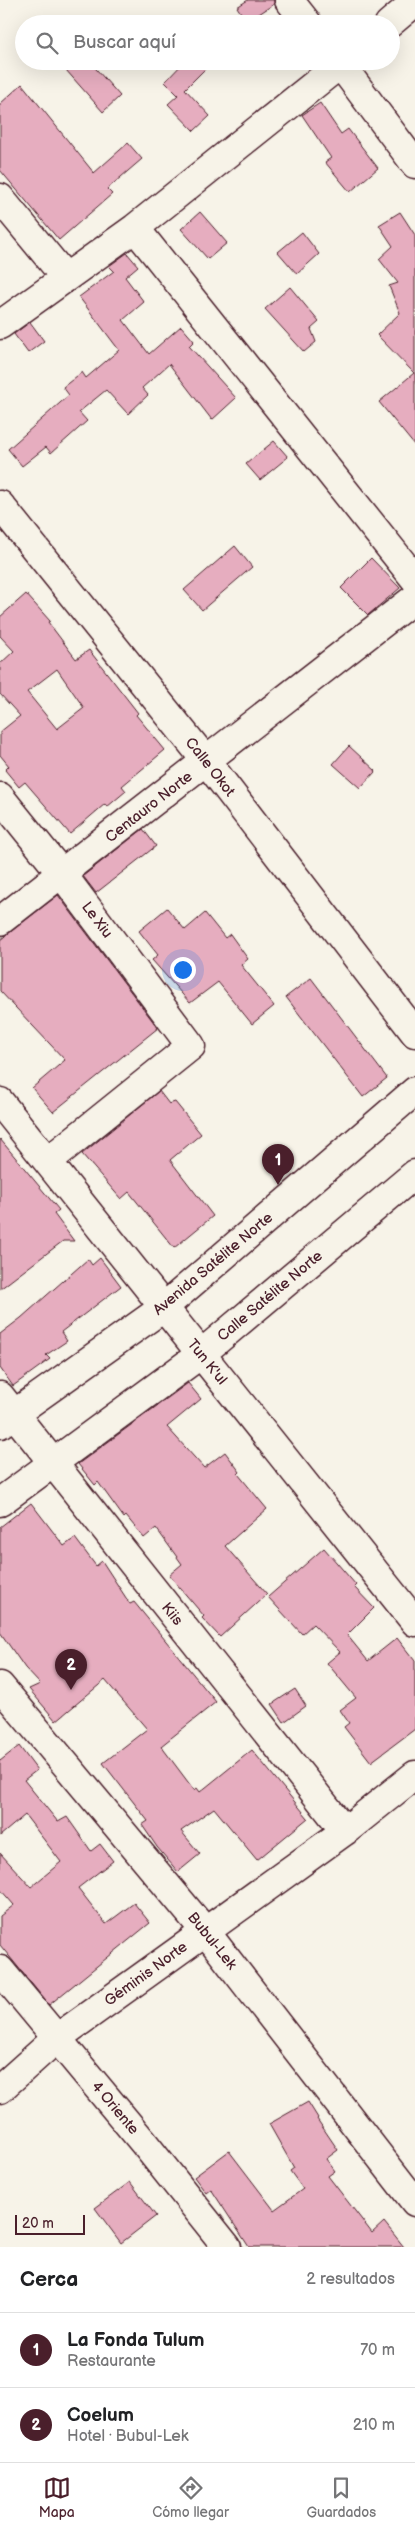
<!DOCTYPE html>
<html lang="es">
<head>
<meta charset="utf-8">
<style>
	body { margin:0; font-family:"Balsamiq Sans",sans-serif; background:#f6f6f6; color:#202124 }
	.scale { position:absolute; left:15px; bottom:12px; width:70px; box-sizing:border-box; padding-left:5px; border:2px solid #4a1f2b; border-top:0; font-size:14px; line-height:18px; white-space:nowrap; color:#4a1f2b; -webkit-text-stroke:4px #f7f3e8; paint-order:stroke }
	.you { position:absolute; left:182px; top:969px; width:18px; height:18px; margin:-12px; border:4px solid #fff; border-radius:50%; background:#1a73e8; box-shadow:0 0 0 8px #1a73e833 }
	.badge { display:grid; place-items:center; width:32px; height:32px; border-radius:50%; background:#4a1f2b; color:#fff; font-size:16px; font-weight:700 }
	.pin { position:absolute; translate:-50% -41px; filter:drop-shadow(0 1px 2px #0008) }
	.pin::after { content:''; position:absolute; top:26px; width:18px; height:15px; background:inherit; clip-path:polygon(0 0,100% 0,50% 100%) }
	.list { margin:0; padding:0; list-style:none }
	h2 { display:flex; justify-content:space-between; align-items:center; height:65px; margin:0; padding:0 20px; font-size:21px }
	h2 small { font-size:16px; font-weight:400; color:#757577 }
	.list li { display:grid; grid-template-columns:32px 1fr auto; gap:15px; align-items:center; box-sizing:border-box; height:75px; padding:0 20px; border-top:1px solid #e0e0e0 }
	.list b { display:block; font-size:19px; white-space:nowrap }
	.list p { margin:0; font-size:16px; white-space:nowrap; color:#757577 }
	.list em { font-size:16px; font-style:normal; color:#757577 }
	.icon { flex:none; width:28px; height:28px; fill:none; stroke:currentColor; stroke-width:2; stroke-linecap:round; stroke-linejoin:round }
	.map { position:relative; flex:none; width:415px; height:2247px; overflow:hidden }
	.search { position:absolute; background:#fff; box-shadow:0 5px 20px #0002; left:15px; right:15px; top:15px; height:55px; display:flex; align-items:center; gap:12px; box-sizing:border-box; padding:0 18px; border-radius:28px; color:#757577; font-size:19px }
	.sheet { height:215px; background:#fff }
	nav { display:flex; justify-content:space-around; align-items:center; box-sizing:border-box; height:70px; border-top:1px solid #e0e0e0; background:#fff; font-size:14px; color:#757577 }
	nav a { display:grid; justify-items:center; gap:2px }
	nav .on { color:#4a1f2b }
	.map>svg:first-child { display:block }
	.building { fill:#e6adbf; stroke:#4a1f2b; fill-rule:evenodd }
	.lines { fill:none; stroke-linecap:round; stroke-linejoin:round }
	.minor-casing { stroke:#4a1f2b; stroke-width:31 }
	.minor { stroke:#f7f3e8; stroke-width:28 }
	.labels { text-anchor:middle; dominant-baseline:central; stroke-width:4; stroke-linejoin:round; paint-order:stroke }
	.street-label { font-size:15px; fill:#4a1f2b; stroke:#f7f3e8 }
</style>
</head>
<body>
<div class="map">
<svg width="415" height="2247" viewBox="0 0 415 2247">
	<rect width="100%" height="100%" fill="#f7f3e8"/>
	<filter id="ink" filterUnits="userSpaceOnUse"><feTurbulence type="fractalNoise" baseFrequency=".02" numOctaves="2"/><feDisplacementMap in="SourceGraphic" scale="10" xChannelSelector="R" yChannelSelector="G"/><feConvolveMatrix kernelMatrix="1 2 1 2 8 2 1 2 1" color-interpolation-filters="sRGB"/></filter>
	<g filter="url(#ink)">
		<!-- building -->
		<path class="building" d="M 248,0 L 274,0 L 274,4 L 247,22 L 237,7 Z
			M 58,61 L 89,61 L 120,96 L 103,112 Z
			M 185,61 L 213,61 L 185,89 L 210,116 L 194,131 L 168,104 L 178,95 L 165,82 Z
			M 22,84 L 94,173 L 128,143 L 142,159 L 107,189 L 112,194 L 59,240 L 0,170 L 0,104 Z
			M 320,103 L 341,134 L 348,129 L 378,168 L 350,192 L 325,162 L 331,158 L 302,115 Z
			M 200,212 L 227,243 L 208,259 L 181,229 Z
			M 400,212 L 415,235 L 415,446 L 379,402 L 414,373 L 377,335 L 400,313 L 389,286 L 398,283 L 379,259 L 393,246 L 379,225 Z
			M 302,232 L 319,254 L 297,274 L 278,252 Z
			M 127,253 L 138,266 L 125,277 L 144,302 L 123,320 L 149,354 L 181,326 L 194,341 L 189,346 L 236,398 L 212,420 L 169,364 L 142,388 L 148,395 L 128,414 L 106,390 L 79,412 L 87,421 L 51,453 L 46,447 L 22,466 L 8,449 L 69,395 L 63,387 L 82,372 L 86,378 L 119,350 L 79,297 L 114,271 L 109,266 Z
			M 290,287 L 319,322 L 311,329 L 316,342 L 304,352 L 265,309 Z
			M 30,322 L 44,341 L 28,353 L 14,334 Z
			M 274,441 L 288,457 L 260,480 L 246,464 Z
			M 235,546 L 252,567 L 202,610 L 184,590 Z
			M 371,558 L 400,588 L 368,615 L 341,588 Z
			M 26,594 L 50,621 L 48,622 L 76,659 L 89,650 L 138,713 L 136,715 L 165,750 L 122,786 L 126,791 L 107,807 L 105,804 L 70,834 L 25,782 L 19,787 L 5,770 L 9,766 L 0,755 L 0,732 L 20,716 L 0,694 L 0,664 L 14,651 L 0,636 L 0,617 ZM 57,669 L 84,708 L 57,729 L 27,692 Z
			M 349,746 L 376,771 L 360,788 L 333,764 Z
			M 143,829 L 156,846 L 96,893 L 83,876 Z
			M 58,895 L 158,1028 L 53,1112 L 32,1088 L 65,1060 L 0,991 L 0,940 Z
			M 167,908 L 185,930 L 205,913 L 225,938 L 230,934 L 248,959 L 241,965 L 274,1006 L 252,1024 L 218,982 L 190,1003 L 152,960 L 158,955 L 139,931 Z
			M 311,978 L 387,1078 L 363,1097 L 286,997 Z
			M 159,1091 L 169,1104 L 175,1102 L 201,1134 L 170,1160 L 213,1216 L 174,1248 L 129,1192 L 121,1199 L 82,1154 Z
			M 0,1139 L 59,1210 L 54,1214 L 74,1241 L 63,1241 L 0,1289 Z
			M 100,1258 L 121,1286 L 61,1332 L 67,1341 L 46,1355 L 50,1359 L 13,1386 L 0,1368 L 0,1334 L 21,1318 L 88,1259 L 92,1265 Z
			M 188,1383 L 201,1399 L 167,1427 L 204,1468 L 225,1452 L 240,1472 L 238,1474 L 267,1509 L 225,1546 L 267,1594 L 220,1637 L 202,1618 L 204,1616 L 169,1575 L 182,1564 L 156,1528 L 144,1538 L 126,1516 L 124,1518 L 98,1482 L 95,1485 L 78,1464 Z
			M 31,1503 L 64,1546 L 75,1538 L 96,1566 L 102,1561 L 130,1604 L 134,1602 L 216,1702 L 161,1746 L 194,1790 L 197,1788 L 200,1792 L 252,1750 L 308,1818 L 257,1860 L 214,1808 L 181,1831 L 200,1854 L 178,1872 L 157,1847 L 142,1825 L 148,1821 L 103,1763 L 147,1729 L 105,1680 L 56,1721 L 29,1689 L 40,1684 L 25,1668 L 0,1632 L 0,1527 Z
			M 324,1548 L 356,1585 L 354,1587 L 374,1608 L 347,1635 L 368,1661 L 397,1638 L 415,1661 L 415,1729 L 371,1762 L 344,1727 L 349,1723 L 340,1710 L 356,1698 L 327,1663 L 340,1652 L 313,1624 L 302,1634 L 268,1597 Z
			M 295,1689 L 306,1706 L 284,1722 L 272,1704 Z
			M 19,1746 L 37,1770 L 24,1780 L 58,1822 L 67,1817 L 91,1851 L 100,1844 L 113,1861 L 78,1888 L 106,1924 L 134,1903 L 150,1923 L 49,2005 L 0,1945 L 0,1916 L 14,1905 L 0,1889 L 0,1853 L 31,1887 L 61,1862 L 25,1815 L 0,1836 L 0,1761 Z
			M 308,2102 L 318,2118 L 317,2119 L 338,2150 L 326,2159 L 335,2171 L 328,2176 L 372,2233 L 384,2222 L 404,2247 L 249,2247 L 211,2189 L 206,2193 L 194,2177 L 229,2151 L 274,2210 L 303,2189 L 290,2171 L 294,2168 L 269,2124 Z
			M 130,2182 L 156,2216 L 121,2243 L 95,2208 Z"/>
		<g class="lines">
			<!-- minor casing -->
			<g class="minor-casing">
				<path id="minor" d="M 289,0 L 308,24
					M 389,24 L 415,2
					M 338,61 L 415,164
					M 0,198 L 65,277
					M 135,228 L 415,579
					M 0,325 L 135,228 L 344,61
					M 0,505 L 207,762 L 415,1033
					M 0,797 L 62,874 L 191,1046 L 48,1161
					M 0,921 L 415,598
					M 0,1102 L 415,1622
					M 0,1396 L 345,1831
					M 0,1424 L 163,1308 L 415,1091
					M 0,1502 L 201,1354 L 415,1174
					M 0,1686 L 205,1931 L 415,2202
					M 0,1970 L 144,2143 L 227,2247
					M 0,2089 L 57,2038 L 345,1831 L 415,1775"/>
			</g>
			<!-- minor -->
			<use href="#minor" class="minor"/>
		</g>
	</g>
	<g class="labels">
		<!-- street labels -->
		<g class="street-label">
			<text transform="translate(210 767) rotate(52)">Calle Okot</text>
			<text transform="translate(149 807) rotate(-38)">Centauro Norte</text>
			<text transform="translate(97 920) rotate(53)">Le Xiu</text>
			<text transform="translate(213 1264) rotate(-40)">Avenida Satélite Norte</text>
			<text transform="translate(270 1296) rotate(-40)">Calle Satélite Norte</text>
			<text transform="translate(207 1362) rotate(51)">Tun K'ul</text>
			<text transform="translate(172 1614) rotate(51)">Kiis</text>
			<text transform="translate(212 1941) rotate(51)">Bubul-Lek</text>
			<text transform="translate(146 1974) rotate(-36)">Géminis Norte</text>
			<text transform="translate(115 2108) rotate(50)">4 Oriente</text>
		</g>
	</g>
</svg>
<div class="scale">20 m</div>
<div class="you"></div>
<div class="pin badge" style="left:278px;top:1185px">1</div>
<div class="pin badge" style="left:71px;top:1690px">2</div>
<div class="search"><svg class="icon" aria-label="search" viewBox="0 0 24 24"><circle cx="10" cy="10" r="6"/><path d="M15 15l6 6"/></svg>Buscar aquí</div>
</div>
<section class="sheet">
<h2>Cerca<small>2 resultados</small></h2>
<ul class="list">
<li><span class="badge">1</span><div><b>La Fonda Tulum</b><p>Restaurante</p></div><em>70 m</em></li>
<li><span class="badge">2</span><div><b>Coelum</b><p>Hotel · Bubul-Lek</p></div><em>210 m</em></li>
</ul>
</section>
<nav>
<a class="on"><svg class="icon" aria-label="map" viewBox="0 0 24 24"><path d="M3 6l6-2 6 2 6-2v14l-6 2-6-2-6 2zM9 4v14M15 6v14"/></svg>Mapa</a>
<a><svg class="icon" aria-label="directions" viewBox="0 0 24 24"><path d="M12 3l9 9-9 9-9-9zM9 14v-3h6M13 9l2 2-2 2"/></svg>Cómo llegar</a>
<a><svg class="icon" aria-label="saved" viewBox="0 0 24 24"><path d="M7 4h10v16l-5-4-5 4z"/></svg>Guardados</a>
</nav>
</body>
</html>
